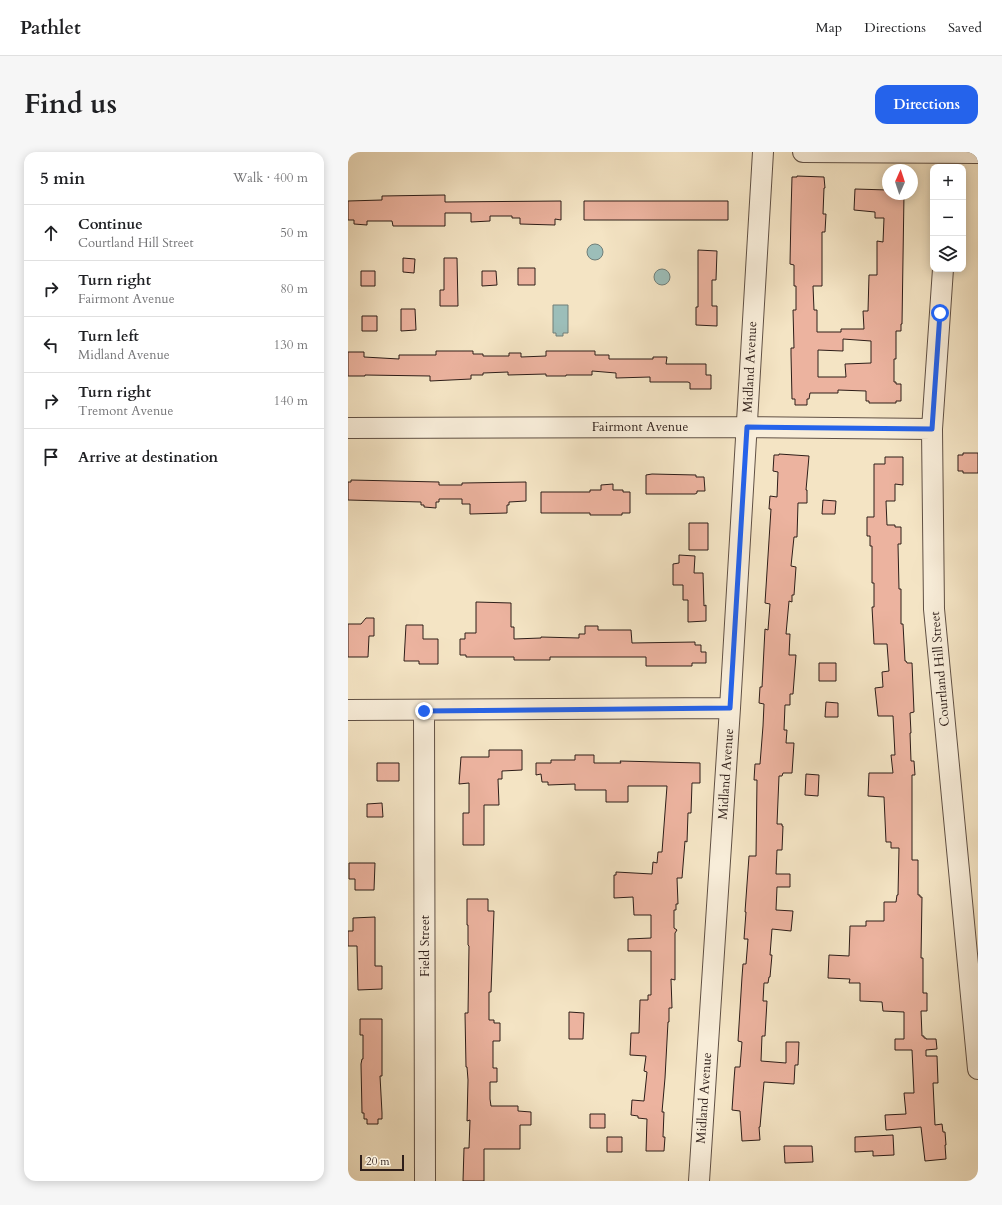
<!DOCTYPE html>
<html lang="en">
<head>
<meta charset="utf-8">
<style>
	body { margin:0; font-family:Cardo,serif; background:#f6f6f6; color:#202124 }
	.controls { position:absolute; right:12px; top:12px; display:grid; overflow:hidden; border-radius:8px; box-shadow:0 2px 10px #0003 }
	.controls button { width:36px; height:36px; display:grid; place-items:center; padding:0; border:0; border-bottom:1px solid #e0e0e0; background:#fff; color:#202124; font:20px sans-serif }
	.compass { position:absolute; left:534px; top:12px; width:36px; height:36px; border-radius:50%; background:#fff; box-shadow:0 2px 10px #0003; rotate:3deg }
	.scale { position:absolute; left:12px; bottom:10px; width:44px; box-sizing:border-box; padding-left:4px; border:2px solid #2e1e19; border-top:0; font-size:11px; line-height:14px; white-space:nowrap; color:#2e1e19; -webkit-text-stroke:3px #f8edd9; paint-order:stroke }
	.stop { position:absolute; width:12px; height:12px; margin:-9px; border:3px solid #2563eb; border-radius:50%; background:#fff }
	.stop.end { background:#2563eb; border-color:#fff; box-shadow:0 1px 4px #0008 }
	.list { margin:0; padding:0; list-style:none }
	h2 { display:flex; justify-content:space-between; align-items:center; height:52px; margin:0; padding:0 16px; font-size:17px }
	h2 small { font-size:13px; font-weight:400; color:#757577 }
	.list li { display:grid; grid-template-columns:26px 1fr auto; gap:12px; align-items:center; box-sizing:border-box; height:56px; padding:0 16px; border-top:1px solid #e0e0e0 }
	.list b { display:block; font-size:15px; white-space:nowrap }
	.list p { margin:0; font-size:13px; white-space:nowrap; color:#757577 }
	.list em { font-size:13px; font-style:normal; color:#757577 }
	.icon { flex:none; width:22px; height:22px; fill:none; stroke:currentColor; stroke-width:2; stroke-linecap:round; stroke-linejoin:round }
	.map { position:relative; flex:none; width:630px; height:1029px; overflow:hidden; border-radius:12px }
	header { display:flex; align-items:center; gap:24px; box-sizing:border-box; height:56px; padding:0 20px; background:#fff; border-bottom:1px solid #e0e0e0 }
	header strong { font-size:19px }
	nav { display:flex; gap:22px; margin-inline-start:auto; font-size:14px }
	.intro { display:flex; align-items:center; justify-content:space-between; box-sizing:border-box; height:96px; padding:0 24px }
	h1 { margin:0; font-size:28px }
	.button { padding:10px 18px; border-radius:12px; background:#2563eb; color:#fff; font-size:14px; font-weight:700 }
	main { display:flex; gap:24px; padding:0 24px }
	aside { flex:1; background:#fff; border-radius:12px; box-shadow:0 2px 10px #0003 }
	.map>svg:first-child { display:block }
	.water { fill:#9cbeb9; stroke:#707e79 }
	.building { fill:#ecb39f; stroke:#2e1e19; fill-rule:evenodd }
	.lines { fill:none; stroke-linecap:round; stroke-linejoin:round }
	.minor-casing { stroke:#605044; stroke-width:22 }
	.minor { stroke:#f8edd9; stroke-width:20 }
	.route { stroke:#2563eb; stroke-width:5 }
	.labels { text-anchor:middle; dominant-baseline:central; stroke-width:4; stroke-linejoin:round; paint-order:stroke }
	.street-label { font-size:13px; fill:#2e1e19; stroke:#f8edd9 }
</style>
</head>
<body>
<header>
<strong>Pathlet</strong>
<nav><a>Map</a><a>Directions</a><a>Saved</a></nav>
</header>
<div class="intro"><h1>Find us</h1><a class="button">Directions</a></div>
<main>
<aside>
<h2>5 min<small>Walk · 400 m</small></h2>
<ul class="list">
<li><svg class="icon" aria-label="ahead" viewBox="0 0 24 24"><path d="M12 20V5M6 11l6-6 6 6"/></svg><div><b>Continue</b><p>Courtland Hill Street</p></div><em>50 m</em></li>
<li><svg class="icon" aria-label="right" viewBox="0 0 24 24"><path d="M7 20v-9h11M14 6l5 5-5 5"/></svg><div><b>Turn right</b><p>Fairmont Avenue</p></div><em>80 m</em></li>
<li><svg class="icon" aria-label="left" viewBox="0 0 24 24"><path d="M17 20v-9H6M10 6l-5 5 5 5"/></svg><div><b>Turn left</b><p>Midland Avenue</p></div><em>130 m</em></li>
<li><svg class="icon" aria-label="right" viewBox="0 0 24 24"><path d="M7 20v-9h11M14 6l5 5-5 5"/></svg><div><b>Turn right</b><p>Tremont Avenue</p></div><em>140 m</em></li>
<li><svg class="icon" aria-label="arrive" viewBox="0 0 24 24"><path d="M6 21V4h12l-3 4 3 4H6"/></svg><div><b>Arrive at destination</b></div></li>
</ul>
</aside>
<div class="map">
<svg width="630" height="1029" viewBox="0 0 630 1029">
	<rect width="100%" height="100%" fill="#f4e4c4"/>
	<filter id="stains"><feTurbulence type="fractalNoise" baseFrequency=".005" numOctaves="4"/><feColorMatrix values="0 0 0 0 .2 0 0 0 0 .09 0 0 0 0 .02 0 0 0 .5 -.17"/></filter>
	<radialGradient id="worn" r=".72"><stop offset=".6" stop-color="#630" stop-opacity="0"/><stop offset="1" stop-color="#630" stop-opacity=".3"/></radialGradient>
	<!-- water -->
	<path class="water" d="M239 100a8 8 0 1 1 16 0a8 8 0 1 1-16 0Z
		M306 125a8 8 0 1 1 16 0a8 8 0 1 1-16 0Z
		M 205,153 L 220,153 L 220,181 L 215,181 L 215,184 L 208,184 L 208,181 L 205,181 Z"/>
	<!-- building -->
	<path class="building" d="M 449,24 L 476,25 L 477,36 L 476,36 L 475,62 L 478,62 L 477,80 L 474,80 L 474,134 L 465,134 L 466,158 L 469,158 L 469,180 L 493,180 L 493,177 L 516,177 L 515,159 L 520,159 L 521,123 L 529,123 L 529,89 L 535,90 L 536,66 L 527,66 L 527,60 L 506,58 L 507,37 L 540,38 L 540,42 L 556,42 L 554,172 L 553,172 L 553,179 L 548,179 L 548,207 L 546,207 L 546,230 L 548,230 L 548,232 L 553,232 L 553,249 L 548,249 L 548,251 L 521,251 L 521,249 L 518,249 L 518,239 L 490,238 L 490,241 L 462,241 L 461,247 L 459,247 L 459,253 L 447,253 L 447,247 L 444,247 L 443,202 L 443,196 L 446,196 L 445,158 L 448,158 L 448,134 L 446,134 L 446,113 L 442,112 L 443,61 L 444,25 L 449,25 ZM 495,187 L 523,189 L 523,211 L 497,212 L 498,225 L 470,225 L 470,198 L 495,199 Z
		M 97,43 L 97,50 L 213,49 L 213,68 L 207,67 L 207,73 L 172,72 L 172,66 L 164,66 L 164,64 L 142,64 L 142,69 L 123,70 L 123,61 L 97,61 L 97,74 L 45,74 L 44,69 L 19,69 L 19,73 L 6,72 L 6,68 L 0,68 L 0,49 L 34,48 L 34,44 Z
		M 236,49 L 380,49 L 380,68 L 236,68 Z
		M 350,98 L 369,99 L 368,128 L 364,128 L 364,154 L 369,154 L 369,174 L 348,173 L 348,155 L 350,155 Z
		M 55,106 L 67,107 L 66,121 L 55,120 Z
		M 96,106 L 109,106 L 110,154 L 92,154 L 92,138 L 96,138 Z
		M 170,116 L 187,116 L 187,133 L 170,133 Z
		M 13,119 L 27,119 L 27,134 L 13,134 Z
		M 134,119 L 148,119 L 149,133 L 134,134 Z
		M 53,157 L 67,157 L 68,178 L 53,179 Z
		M 14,164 L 29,164 L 29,179 L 14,179 Z
		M 88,199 L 125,199 L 125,202 L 135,202 L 135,204 L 161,204 L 161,201 L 173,201 L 173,205 L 198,204 L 198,199 L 247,199 L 247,203 L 261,203 L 261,207 L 305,207 L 305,205 L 319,205 L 318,212 L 358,212 L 358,223 L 363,223 L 363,237 L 342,237 L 342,231 L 340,230 L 302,230 L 302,225 L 268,226 L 268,221 L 244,219 L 244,223 L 218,223 L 218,224 L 198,224 L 198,222 L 160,223 L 160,220 L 135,221 L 135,223 L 123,223 L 123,227 L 82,229 L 82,224 L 17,223 L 17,224 L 0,224 L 0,200 L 16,200 L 16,205 L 51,207 L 51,203 L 88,203 Z
		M 615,301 L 630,301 L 630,321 L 615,321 L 615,319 L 610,319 L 610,303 L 615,303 Z
		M 431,302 L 461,304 L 458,338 L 459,338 L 459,351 L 450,351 L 449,385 L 446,385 L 443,414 L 448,415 L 446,443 L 444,443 L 444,450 L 441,449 L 438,482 L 442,482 L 441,503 L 448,503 L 445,542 L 442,542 L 442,553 L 437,553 L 436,578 L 439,578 L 438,591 L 446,591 L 444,621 L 435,621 L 434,624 L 431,624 L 429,672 L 434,672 L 434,674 L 435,674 L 434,698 L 429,698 L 428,722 L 442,722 L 442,735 L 429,735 L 428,758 L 445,759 L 443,779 L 424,777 L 422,803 L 424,803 L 422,825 L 421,825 L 420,831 L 416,831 L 415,849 L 419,849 L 417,884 L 414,884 L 413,909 L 438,911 L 438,890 L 451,890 L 450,913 L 447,913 L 446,932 L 416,930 L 412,975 L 411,975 L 412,988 L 394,989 L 392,959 L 384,958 L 386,928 L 387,915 L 392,915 L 394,890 L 390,889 L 394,825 L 395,812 L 398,812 L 400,787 L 396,787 L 398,760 L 397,760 L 401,704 L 408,704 L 409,628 L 406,628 L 407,612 L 412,612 L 415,574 L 416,552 L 411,551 L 412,535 L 414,535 L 417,477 L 420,478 L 422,452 L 417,451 L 423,357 L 421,357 L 422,344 L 429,345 L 430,320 L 425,319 L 426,303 L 431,303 Z
		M 537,305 L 555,305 L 555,333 L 547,332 L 547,349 L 538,349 L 539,373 L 547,373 L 547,375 L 553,375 L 553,392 L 550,392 L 551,437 L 553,437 L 553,472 L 555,472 L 557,509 L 558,509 L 559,511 L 564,511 L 566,560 L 562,561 L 563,581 L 562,581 L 563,609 L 566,609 L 567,623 L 564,623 L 564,708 L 570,708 L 570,743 L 572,743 L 572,745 L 574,745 L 573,806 L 575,806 L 575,841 L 579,841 L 579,859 L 573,859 L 574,884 L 576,884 L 576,886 L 578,886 L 578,887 L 588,887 L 589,897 L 578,898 L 578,904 L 589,904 L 590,931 L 585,931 L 587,973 L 594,972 L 595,980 L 597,980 L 598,993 L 597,993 L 598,1007 L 577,1009 L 573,975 L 538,978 L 537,963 L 558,962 L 556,941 L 566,941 L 564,898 L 547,898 L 547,887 L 556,887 L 556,860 L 535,859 L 534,850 L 512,849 L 512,831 L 501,831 L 502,827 L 480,826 L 481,803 L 501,804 L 502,774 L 518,774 L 518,769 L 536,769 L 536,750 L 548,750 L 549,743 L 550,743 L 551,696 L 543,696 L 543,690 L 538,690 L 536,645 L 520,644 L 521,621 L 545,621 L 543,603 L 547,603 L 545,564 L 530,564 L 527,536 L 535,535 L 534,520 L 541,519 L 539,492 L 526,492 L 524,455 L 526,455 L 526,431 L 524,431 L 524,394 L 522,394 L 522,384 L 519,384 L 519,365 L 526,365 L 526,312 L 537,312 Z
		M 304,322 L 348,323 L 348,325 L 356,325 L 357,339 L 349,339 L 349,341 L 347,342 L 298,342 L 298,323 Z
		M 3,328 L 91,330 L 91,333 L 114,333 L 114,331 L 178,330 L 178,349 L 161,350 L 161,353 L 159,353 L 159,361 L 122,362 L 122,352 L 114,352 L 114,347 L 91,347 L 91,350 L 88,350 L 88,356 L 76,355 L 76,353 L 73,353 L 73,350 L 0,348 L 0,330 L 3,330 Z
		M 265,332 L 265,338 L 275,338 L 275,340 L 282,340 L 282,361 L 274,361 L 274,363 L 242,363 L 242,361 L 193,361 L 193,340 L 242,340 L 242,338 L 253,338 L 253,333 Z
		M 475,348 L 488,349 L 487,362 L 474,362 Z
		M 341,371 L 360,371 L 360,398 L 341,398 Z
		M 331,403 L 347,404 L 346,421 L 355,421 L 356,454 L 358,453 L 358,469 L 340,470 L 340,448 L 335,448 L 335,433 L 325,433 L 325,412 L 331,411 Z
		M 128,450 L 163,451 L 163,475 L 166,475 L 166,487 L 193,486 L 193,485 L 231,486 L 231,482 L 237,482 L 237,474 L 250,474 L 250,478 L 283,478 L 284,491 L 347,490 L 347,493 L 353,493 L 353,500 L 358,500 L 358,511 L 344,511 L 344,514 L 298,514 L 298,505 L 202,505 L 202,508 L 166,508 L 166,505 L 118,505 L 118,503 L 112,503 L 112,487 L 117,487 L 117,481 L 128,481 Z
		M 18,466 L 26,466 L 26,484 L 21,484 L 20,505 L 0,505 L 0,472 L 13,472 Z
		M 58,473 L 75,473 L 75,487 L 90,487 L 90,512 L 71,512 L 71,509 L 56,509 Z
		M 471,511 L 488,511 L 488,529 L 471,529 Z
		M 478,550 L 490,551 L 490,565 L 477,565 Z
		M 141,598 L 174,598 L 174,618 L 154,619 L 154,627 L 150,627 L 151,653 L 136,653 L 136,693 L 115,693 L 115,661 L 121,661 L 121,631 L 111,632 L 113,605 L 141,605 Z
		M 227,603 L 246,603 L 246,611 L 273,611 L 272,609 L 352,611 L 352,631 L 344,631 L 343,661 L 340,661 L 339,690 L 337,689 L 334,726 L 329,726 L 330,752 L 328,752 L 328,758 L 326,758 L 326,776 L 329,778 L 327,781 L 327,828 L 323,827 L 324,856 L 321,856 L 321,870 L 320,870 L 317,926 L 314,960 L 316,960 L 315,985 L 317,985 L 316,999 L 298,999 L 299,967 L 290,966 L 290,964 L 283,963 L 284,948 L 296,949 L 299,920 L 296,919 L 298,904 L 282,903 L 283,881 L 291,881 L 292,848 L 300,848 L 300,843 L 303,843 L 303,799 L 280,799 L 280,787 L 303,786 L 303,763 L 286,763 L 285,745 L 266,746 L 266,723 L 268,723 L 268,720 L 304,722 L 305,710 L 309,711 L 310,700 L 314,700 L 319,634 L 280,634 L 280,650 L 258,650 L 258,638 L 227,638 L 227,632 L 200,633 L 200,630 L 194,630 L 193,622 L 188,623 L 188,611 L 203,611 L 203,608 L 227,608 Z
		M 29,611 L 51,611 L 51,629 L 29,629 Z
		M 458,622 L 471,623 L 470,644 L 457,643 Z
		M 34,651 L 35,665 L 19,665 L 19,652 Z
		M 1,711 L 27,711 L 26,738 L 7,738 L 7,727 L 1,727 Z
		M 119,747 L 140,747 L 140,759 L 146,759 L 143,840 L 141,840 L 141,868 L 146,868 L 146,871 L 152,871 L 152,889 L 145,889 L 145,916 L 149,916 L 149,930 L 142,930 L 142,947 L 143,954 L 170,954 L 170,959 L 183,960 L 183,973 L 172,973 L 172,997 L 136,997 L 136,1029 L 115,1029 L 116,996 L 121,996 L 122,968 L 119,969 L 120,928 L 119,915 L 118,915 L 117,861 L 120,861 L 121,794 L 120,793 L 120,773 L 119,773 Z
		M 27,765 L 27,814 L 34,814 L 34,837 L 10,838 L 9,794 L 0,794 L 0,779 L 5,779 L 5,766 Z
		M 221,860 L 236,861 L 235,887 L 221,887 Z
		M 12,867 L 34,867 L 34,924 L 32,924 L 34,961 L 34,967 L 30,967 L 30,972 L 19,972 L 19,967 L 16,967 L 16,961 L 14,961 L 13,912 L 14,907 L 15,907 L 15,883 L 12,883 Z
		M 242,962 L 257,962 L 257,976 L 242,976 Z
		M 545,983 L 546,1003 L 525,1004 L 525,999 L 507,1000 L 507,985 Z
		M 259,985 L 274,985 L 274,1000 L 259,1000 Z
		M 436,994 L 464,994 L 465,1010 L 437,1011 Z"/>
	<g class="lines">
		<!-- minor casing -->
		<g class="minor-casing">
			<path id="minor" d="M 455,0 L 630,1
				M 595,117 L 584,277 L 586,457 L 630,917
				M 0,276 L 399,275 L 584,277
				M 0,558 L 382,556
				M 76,559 L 77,1029
				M 351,1029 L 382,556 L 415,0"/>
		</g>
		<!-- minor -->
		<use href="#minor" class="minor"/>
	</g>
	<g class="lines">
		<!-- route -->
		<path class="route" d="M 76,559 L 382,556 L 399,275 L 584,277 L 592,161"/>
	</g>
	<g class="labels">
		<!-- street labels -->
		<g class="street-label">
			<text transform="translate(402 215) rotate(-87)">Midland Avenue</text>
			<text x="292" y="275">Fairmont Avenue</text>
			<text transform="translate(592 517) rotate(-95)">Courtland Hill Street</text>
			<text transform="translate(378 622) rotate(-86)">Midland Avenue</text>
			<text transform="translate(77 794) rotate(-90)">Field Street</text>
			<text transform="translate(356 946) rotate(-86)">Midland Avenue</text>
		</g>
	</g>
	<rect width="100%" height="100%" filter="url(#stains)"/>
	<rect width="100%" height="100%" fill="url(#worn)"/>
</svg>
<div class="controls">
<button>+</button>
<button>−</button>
<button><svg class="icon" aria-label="layers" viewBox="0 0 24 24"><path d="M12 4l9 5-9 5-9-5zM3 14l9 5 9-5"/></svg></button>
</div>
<svg class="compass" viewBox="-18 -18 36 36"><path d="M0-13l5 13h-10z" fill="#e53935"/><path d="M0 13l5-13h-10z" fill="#757577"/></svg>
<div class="scale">20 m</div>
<div class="stop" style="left:592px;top:161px"></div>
<div class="stop end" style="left:76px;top:559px"></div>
</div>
</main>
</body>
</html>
